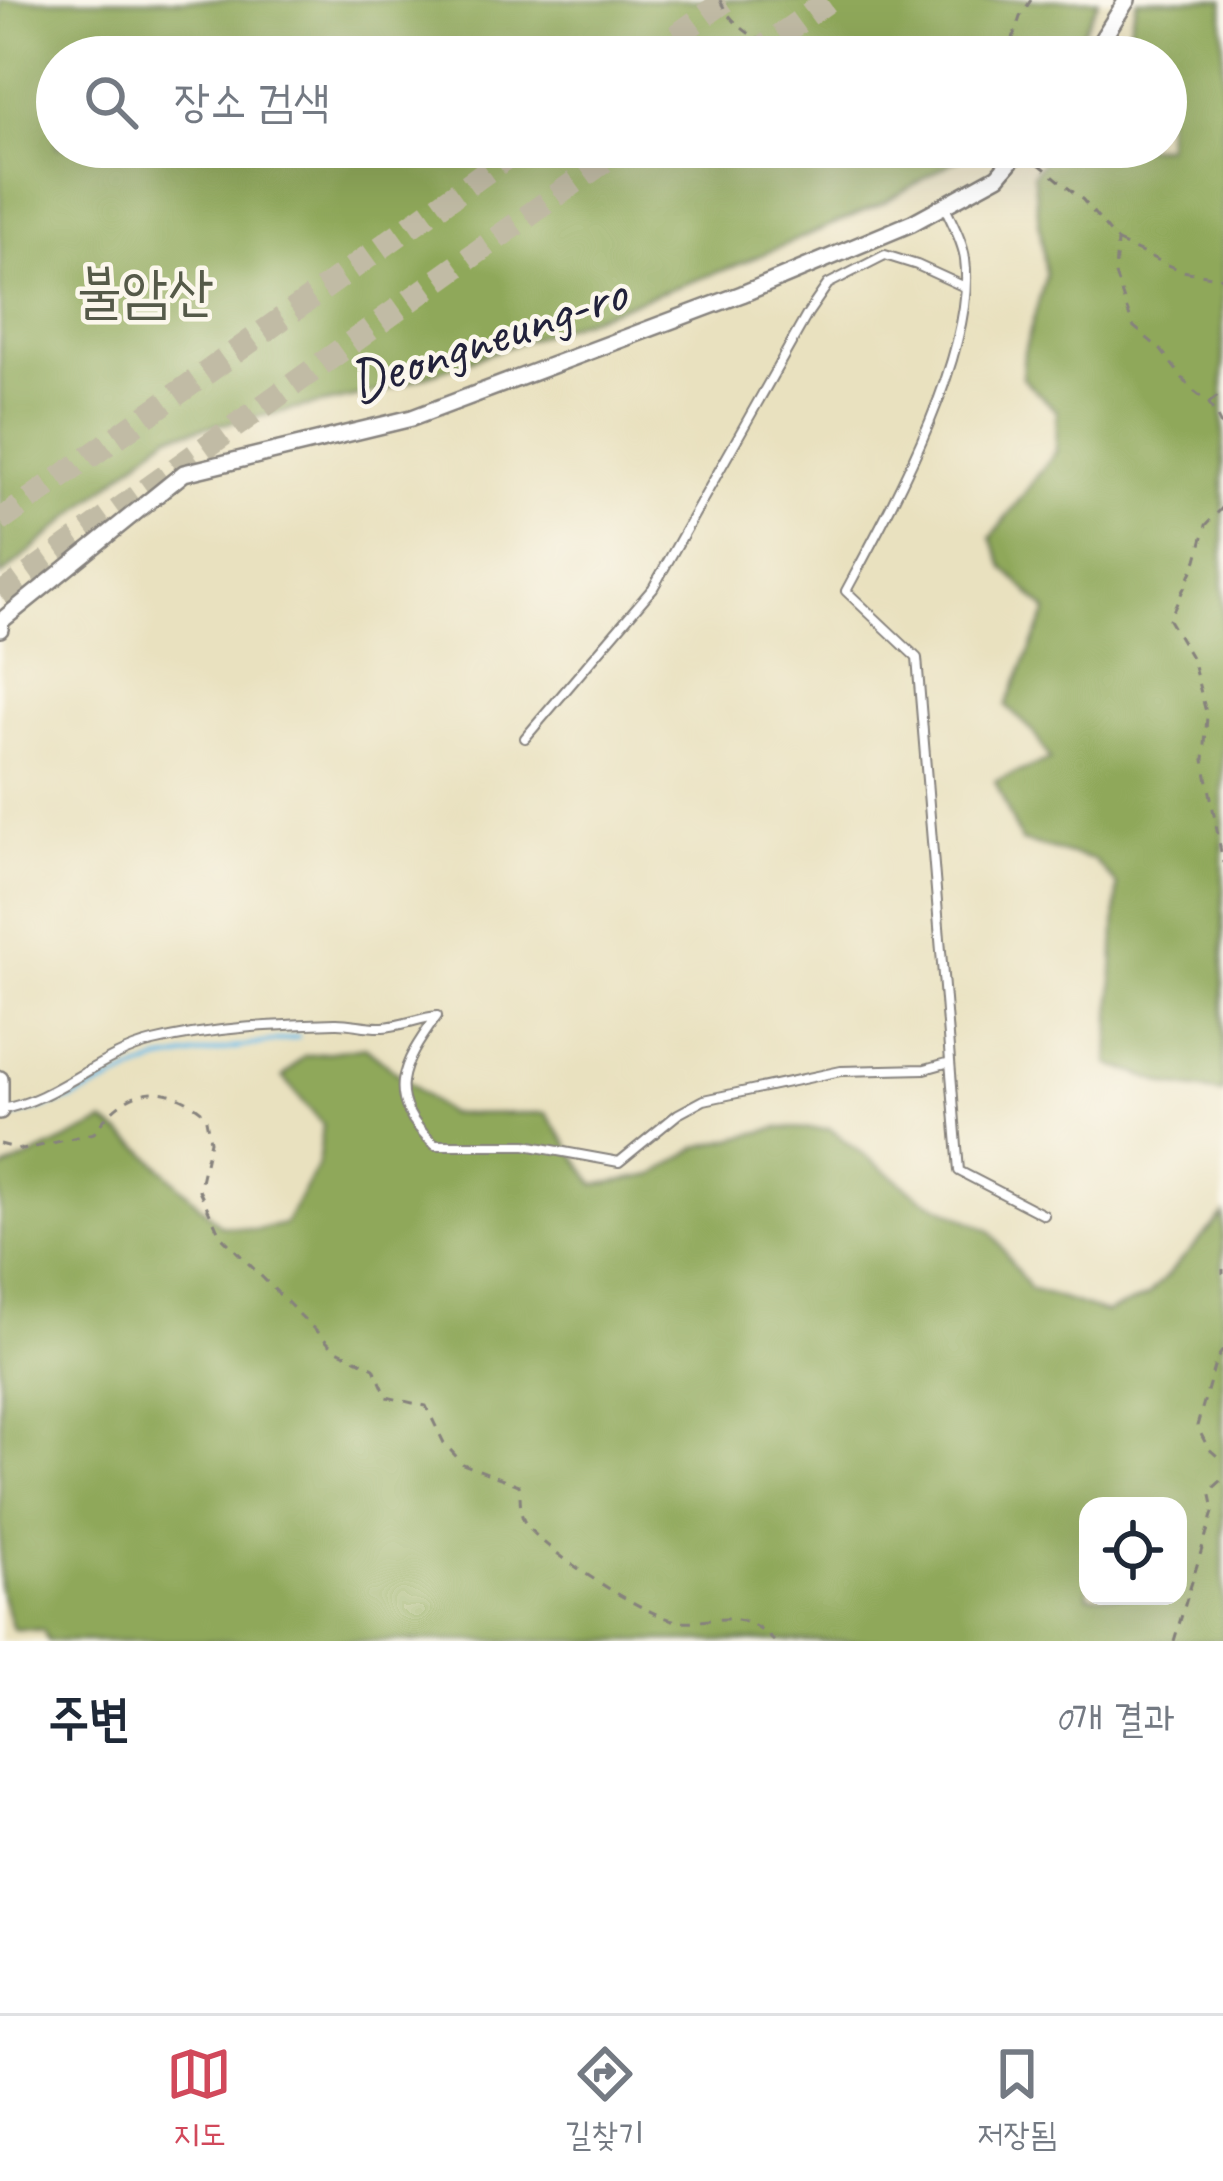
<!DOCTYPE html>
<html lang="ko">
<head>
<meta charset="utf-8">
<style>
	body { margin:0; font-family:Caveat,"Poor Story",sans-serif; background:#f6f6f7; color:#1f2937 }
	.controls { position:absolute; right:36px; bottom:36px; display:grid; overflow:hidden; border-radius:24px; box-shadow:0 12px 48px #0002 }
	.controls button { width:108px; height:108px; display:grid; place-items:center; padding:0; border:0; border-bottom:3px solid #e0e1e3; background:#fff; color:#1f2937; font:60px sans-serif }
	.list { margin:0; padding:0; list-style:none }
	h2 { display:flex; justify-content:space-between; align-items:center; height:156px; margin:0; padding:0 48px; font-size:51px }
	h2 small { font-size:39px; font-weight:400; color:#747a83 }
	.icon { flex:none; width:66px; height:66px; fill:none; stroke:currentColor; stroke-width:2; stroke-linecap:round; stroke-linejoin:round }
	.map { position:relative; flex:none; width:1223px; height:1641px; overflow:hidden }
	.search { position:absolute; background:#fff; box-shadow:0 12px 48px #0002; left:36px; right:36px; top:36px; height:132px; display:flex; align-items:center; gap:30px; box-sizing:border-box; padding:0 42px; border-radius:66px; color:#747a83; font-size:45px }
	.sheet { height:372px; background:#fff }
	nav { display:flex; justify-content:space-around; align-items:center; box-sizing:border-box; height:168px; border-top:3px solid #e0e1e3; background:#fff; font-size:33px; color:#747a83 }
	nav a { display:grid; justify-items:center; gap:6px }
	nav .on { color:#d1495b }
	.map>svg:first-child { display:block }
	.forest { fill:#8fa85a; stroke:#58654a; stroke-width:3; fill-rule:evenodd }
	.lines { fill:none; stroke-linecap:round; stroke-linejoin:round }
	.stream { stroke:#6dbde8; stroke-width:4.5 }
	.trunk-tunnel { stroke:#c1bba5; stroke-width:24; stroke-dasharray:24 12; stroke-linecap:butt }
	.service-casing { stroke:#86827d; stroke-width:12 }
	.minor-casing { stroke:#86827d; stroke-width:20 }
	.path { stroke:#86827d; stroke-width:3; stroke-dasharray:9 9; stroke-linecap:butt }
	.service { stroke:#fff; stroke-width:8 }
	.minor { stroke:#fff; stroke-width:15 }
	.path-bridge { stroke:#86827d; stroke-width:3; stroke-dasharray:9 9; stroke-linecap:butt }
	.labels { text-anchor:middle; dominant-baseline:central; stroke-width:9; stroke-linejoin:round; paint-order:stroke }
	.park-label { font-size:57px; fill:#555a49; stroke:#fbf7ec }
	.street-label { font-size:57px; fill:#22223b; stroke:#fbf7ec }
</style>
</head>
<body>
<div class="map">
<svg width="1223" height="1641" viewBox="0 0 1223 1641">
	<rect width="100%" height="100%" fill="#fbf7ec"/>
	<filter id="ink" filterUnits="userSpaceOnUse"><feTurbulence type="fractalNoise" baseFrequency=".00833" numOctaves="2"/><feDisplacementMap in="SourceGraphic" scale="24" xChannelSelector="R" yChannelSelector="G"/><feConvolveMatrix kernelMatrix="1 2 1 2 8 2 1 2 1" color-interpolation-filters="sRGB"/></filter>
	<filter id="wash" filterUnits="userSpaceOnUse"><feTurbulence type="fractalNoise" baseFrequency=".004" numOctaves="4" result="noise"/><feDisplacementMap in="SourceGraphic" scale="48" xChannelSelector="R" yChannelSelector="G"/><feGaussianBlur stdDeviation="2.7" result="paint"/><feColorMatrix in="noise" values="0 0 0 0 0 0 0 0 0 0 0 0 0 0 0 0 0 1.4 0 .05"/><feComposite in="paint" operator="in"/></filter>
	<g filter="url(#wash)">
		<rect width="100%" height="100%" fill="#e9e1bf"/>
		<!-- forest -->
		<path class="forest" d="M 0,0 L 1099,0 L 1070,57 L 57,57 L 57,147 L 978,147 L 883,203 L 735,266 L 384,391 L 168,435 L 0,577 Z
			M 1137,0 L 1223,0 L 1223,1093 L 1168,1085 L 1109,1064 L 1117,885 L 1094,860 L 1021,841 L 995,781 L 1050,760 L 1033,731 L 1006,706 L 1047,611 L 1004,568 L 991,538 L 1056,451 L 1057,411 L 1022,378 L 1024,352 L 1046,275 L 1033,174 L 1054,147 L 1166,147 L 1166,57 L 1122,57 Z
			M 365,1047 L 448,1114 L 546,1113 L 595,1185 L 654,1175 L 698,1147 L 777,1128 L 830,1129 L 920,1197 L 990,1231 L 1030,1289 L 1106,1313 L 1148,1296 L 1223,1215 L 1223,1641 L 48,1641 L 43,1630 L 13,1629 L 0,1589 L 0,1171 L 104,1122 L 142,1149 L 220,1225 L 256,1230 L 285,1224 L 318,1165 L 323,1125 L 283,1077 L 304,1056 ZM 1088,1506 L 1178,1506 L 1178,1596 L 1088,1596 Z"/>
		<g class="lines">
			<!-- stream -->
			<path class="stream" d="M 0,1120 L 73,1098 L 160,1061 L 298,1037"/>
		</g>
	</g>
	<g filter="url(#ink)">
		<g class="lines">
			<!-- trunk-tunnel -->
			<path class="trunk-tunnel" d="M 647,57 L 726,0
				M 750,57 L 829,0
				M 0,521 L 521,147
				M 0,595 L 624,147"/>
			<!-- service casing -->
			<g class="service-casing">
				<path id="service" d="M 945,207 C 952,223 963,242 965,259 C 977,353 890,509 846,591 L 917,658 L 959,1171 L 1044,1215
					M 525,738 L 653,588 L 808,313 L 828,284 L 885,255 L 917,265 L 965,287
					M 2,1109 C 56,1100 98,1055 153,1042 C 212,1027 276,1025 337,1023 C 352,1023 368,1028 383,1027 C 401,1026 419,1018 437,1016 C 401,1066 383,1097 435,1145 L 525,1145 L 619,1162 L 678,1114 L 704,1100 L 841,1071 L 925,1069 L 950,1062"/>
			</g>
			<!-- minor casing -->
			<g class="minor-casing">
				<path id="minor" d="M 1091,57 L 1127,0
					M 0,629 L 1,621 L 184,473 L 412,418 L 742,294 L 912,223 L 998,176 L 1022,147
					M 0,1079 L 0,1111"/>
			</g>
			<!-- path -->
			<path class="path" d="M 720,0 C 734,33 775,50 808,57
				M 1007,57 L 1020,17 L 1031,0
				M 929,147 L 941,150 L 946,147
				M 1039,164 L 1083,200 L 1117,241 L 1115,275 L 1133,326 L 1161,350 L 1191,389 L 1209,403 L 1223,429
				M 1118,242 L 1182,271 L 1223,278
				M 1210,402 L 1223,392
				M 1223,507 L 1206,525 L 1197,560 L 1169,620 L 1192,659 L 1207,716 L 1204,760 L 1223,863
				M 0,1144 L 23,1150 L 94,1133 C 124,1089 161,1077 205,1114 L 210,1141 L 199,1190 L 220,1235 L 333,1348 L 374,1368 L 387,1397 L 426,1406 L 444,1443 L 463,1464 L 519,1485 C 521,1495 519,1512 524,1521 C 539,1548 649,1619 679,1621 C 720,1624 737,1606 774,1641
				M 1223,1269 L 1223,1274
				M 1223,1350 L 1216,1360 L 1197,1426 L 1208,1448 L 1223,1461
				M 1174,1641 L 1214,1509 L 1210,1491 L 1223,1479"/>
			<!-- service -->
			<use href="#service" class="service"/>
			<!-- minor -->
			<use href="#minor" class="minor"/>
			<!-- path-bridge -->
			<path class="path-bridge" d="M 1022,147 L 1039,164"/>
		</g>
	</g>
	<g class="labels">
		<!-- park labels -->
		<g class="park-label">
			<text x="145" y="291">불암산</text>
		</g>
		<!-- street labels -->
		<g class="street-label">
			<text transform="translate(487 337) rotate(-19)">Deongneung-ro</text>
		</g>
	</g>
</svg>
<div class="controls">
<button><svg class="icon" aria-label="locate" viewBox="0 0 24 24"><circle cx="12" cy="12" r="6"/><path d="M12 2v4M12 18v4M2 12h4M18 12h4"/></svg></button>
</div>
<div class="search"><svg class="icon" aria-label="search" viewBox="0 0 24 24"><circle cx="10" cy="10" r="6"/><path d="M15 15l6 6"/></svg>장소 검색</div>
</div>
<section class="sheet">
<h2>주변<small>0개 결과</small></h2>
<ul class="list">
</ul>
</section>
<nav>
<a class="on"><svg class="icon" aria-label="map" viewBox="0 0 24 24"><path d="M3 6l6-2 6 2 6-2v14l-6 2-6-2-6 2zM9 4v14M15 6v14"/></svg>지도</a>
<a><svg class="icon" aria-label="directions" viewBox="0 0 24 24"><path d="M12 3l9 9-9 9-9-9zM9 14v-3h6M13 9l2 2-2 2"/></svg>길찾기</a>
<a><svg class="icon" aria-label="saved" viewBox="0 0 24 24"><path d="M7 4h10v16l-5-4-5 4z"/></svg>저장됨</a>
</nav>
</body>
</html>
